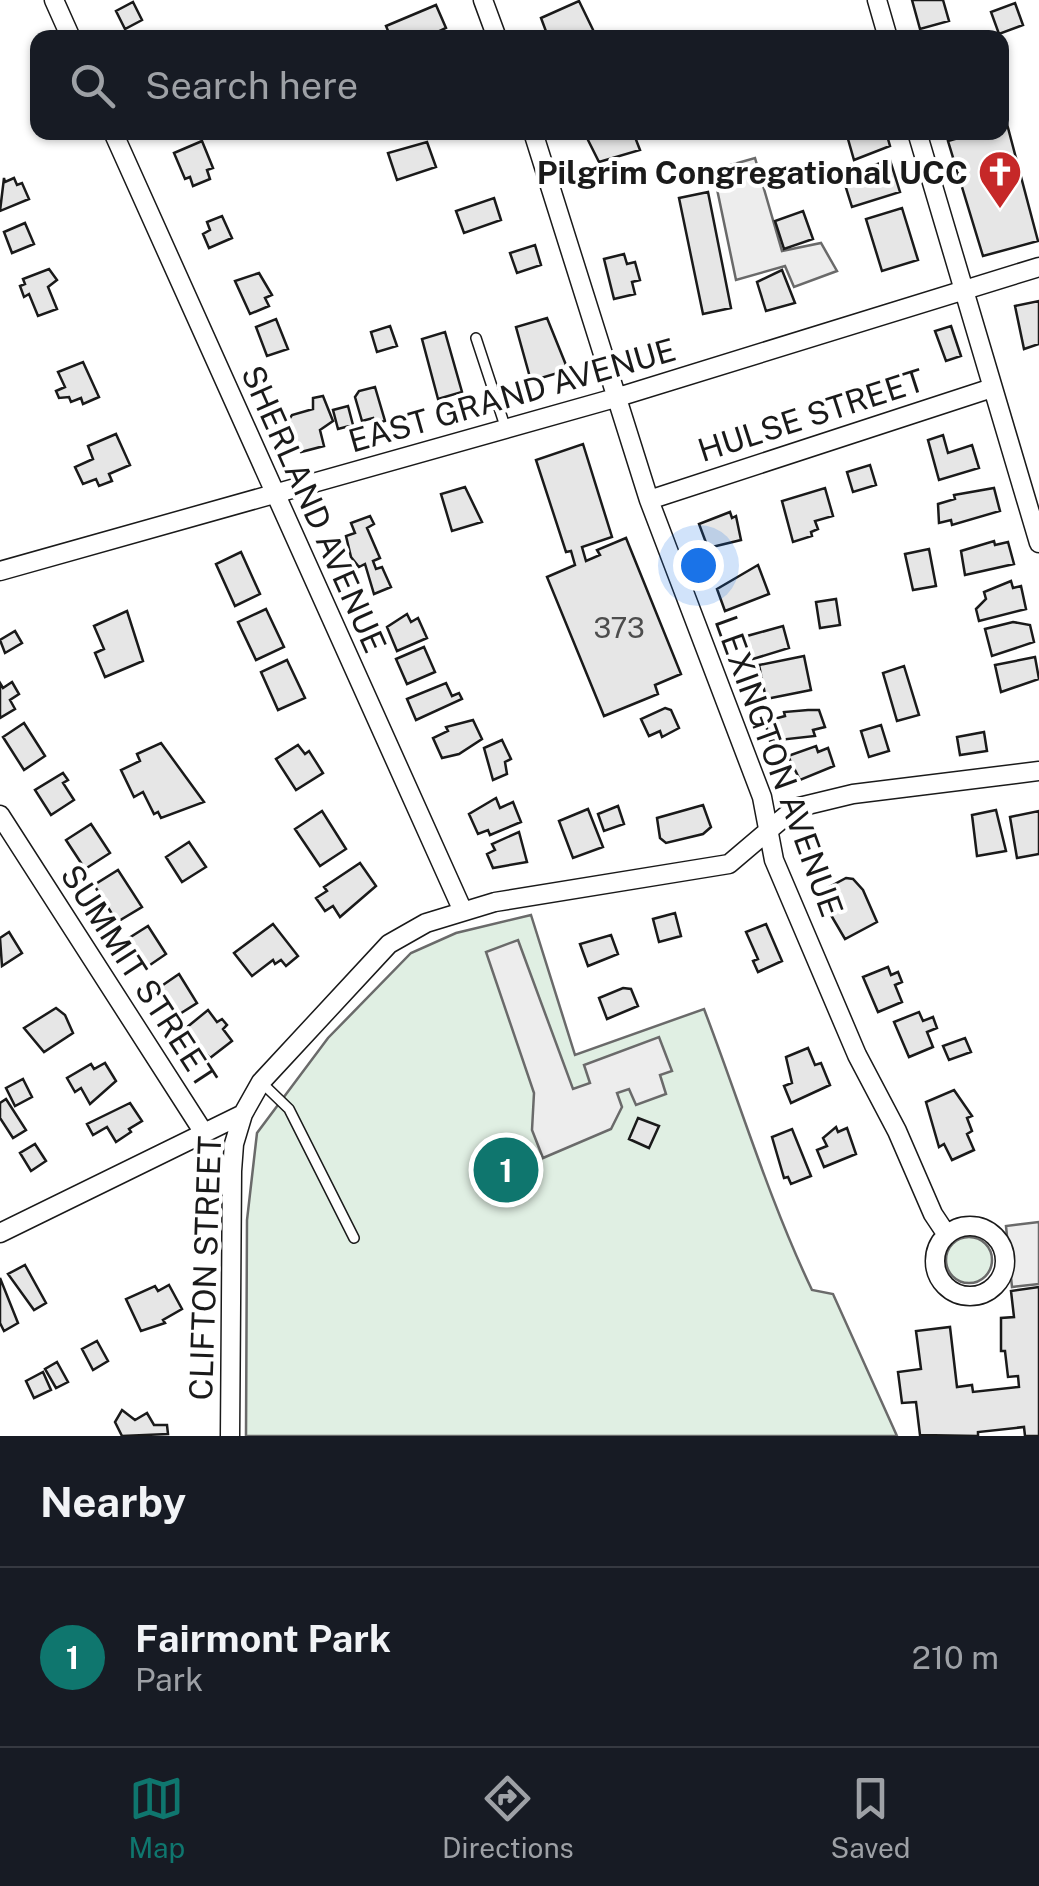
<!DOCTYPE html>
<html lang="en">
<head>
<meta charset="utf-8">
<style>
	body { margin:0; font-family:"Public Sans",sans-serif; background:#242831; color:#f1f3f6 }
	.you { position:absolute; left:698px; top:565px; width:35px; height:35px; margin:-25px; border:8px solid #fff; border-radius:50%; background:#1a73e8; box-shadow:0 0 0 15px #1a73e833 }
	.badge { display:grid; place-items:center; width:65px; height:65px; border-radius:50%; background:#0f766e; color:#fff; font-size:32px; font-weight:700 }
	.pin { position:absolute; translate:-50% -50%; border:5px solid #fff; box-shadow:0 2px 10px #0006 }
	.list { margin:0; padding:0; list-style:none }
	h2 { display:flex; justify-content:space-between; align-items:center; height:130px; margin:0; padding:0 40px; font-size:42px }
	h2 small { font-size:32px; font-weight:400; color:#9ea1a6 }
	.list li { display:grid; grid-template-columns:65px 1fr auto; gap:30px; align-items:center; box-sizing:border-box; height:180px; padding:0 40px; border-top:2px solid #363941 }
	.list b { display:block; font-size:38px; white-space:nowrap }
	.list p { margin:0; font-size:32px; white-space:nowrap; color:#9ea1a6 }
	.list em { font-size:32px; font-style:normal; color:#9ea1a6 }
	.icon { flex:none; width:55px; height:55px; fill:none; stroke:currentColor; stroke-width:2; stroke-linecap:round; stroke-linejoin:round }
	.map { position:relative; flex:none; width:1039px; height:1436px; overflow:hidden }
	.search { position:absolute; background:#171b24; box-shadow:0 2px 8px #0004; left:30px; right:30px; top:30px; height:110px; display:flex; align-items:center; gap:25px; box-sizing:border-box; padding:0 35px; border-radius:20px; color:#9ea1a6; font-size:38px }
	.sheet { height:310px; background:#171b24 }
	nav { display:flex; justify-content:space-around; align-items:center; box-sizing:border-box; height:140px; border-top:2px solid #363941; background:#171b24; font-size:28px; color:#9ea1a6 }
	nav a { display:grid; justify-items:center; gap:5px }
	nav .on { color:#0f766e }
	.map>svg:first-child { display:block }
	.green { fill:#e0efe3; stroke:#6a6a6a; stroke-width:2.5 }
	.parking { fill:#ededed; stroke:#6a6a6a; stroke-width:2.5 }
	.building { fill:#e6e6e6; stroke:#1a1a1a; stroke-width:2.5 }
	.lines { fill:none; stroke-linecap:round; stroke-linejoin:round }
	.lane-casing { stroke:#1a1a1a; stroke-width:12 }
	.street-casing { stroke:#1a1a1a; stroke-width:21 }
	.lane { stroke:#fff; stroke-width:9 }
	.street { stroke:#fff; stroke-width:18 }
	.labels { text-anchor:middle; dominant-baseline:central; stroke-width:8; stroke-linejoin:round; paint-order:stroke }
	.number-label { font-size:28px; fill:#4d4d4d }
	.poi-label { font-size:32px; font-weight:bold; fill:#1a1a1a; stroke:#fff; text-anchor:end }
	.street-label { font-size:32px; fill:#1a1a1a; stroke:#fff }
</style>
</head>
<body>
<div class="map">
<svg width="1039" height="1436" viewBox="0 0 1039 1436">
	<rect width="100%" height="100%" fill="#fff"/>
	<!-- green -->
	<path class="green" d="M 531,915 L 575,1055 L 704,1009 C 740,1103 769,1200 812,1290 L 833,1294 L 897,1436 L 246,1436 L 247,1220 L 257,1133 L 328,1038 L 411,953 L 456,933 Z
		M946 1260a23 23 0 1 1 46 0a23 23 0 1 1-46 0Z"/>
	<!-- parking -->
	<path class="parking" d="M 755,158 L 782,251 L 821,243 L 837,271 L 794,287 L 785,266 L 736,280 L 713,170 Z
		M 518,940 L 573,1089 L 590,1083 L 584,1065 L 659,1037 L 672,1071 L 660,1075 L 666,1094 L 636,1105 L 629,1089 L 617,1093 L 622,1107 L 611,1129 L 543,1158 L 532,1130 L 534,1093 L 486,952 Z
		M 1039,1222 L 1039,1284 L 1012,1287 L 1006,1226 Z"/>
	<!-- building -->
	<path class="building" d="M 912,0 L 943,0 L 949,21 L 920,29 Z
		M 579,1 L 597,38 L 547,34 L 541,18 Z
		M 133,2 L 142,20 L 125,29 L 116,11 Z
		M 1015,3 L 1023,25 L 999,34 L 991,12 Z
		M 436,5 L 446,28 L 425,38 L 391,38 L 386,26 Z
		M 1007,124 L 1038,241 L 983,256 L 948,141 L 979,132 L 1002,132 L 1002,126 Z
		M 584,132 L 633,132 L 640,150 L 599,162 Z
		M 846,132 L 886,132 L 890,146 L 854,160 Z
		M 202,141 L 213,168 L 207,170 L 210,179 L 193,186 L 190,177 L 185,179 L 174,153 Z
		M 427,142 L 436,167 L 397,180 L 388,153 Z
		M 890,160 L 900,192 L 852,207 L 842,175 Z
		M 4,178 L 5,182 L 14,178 L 17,185 L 22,183 L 29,199 L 0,211 Z
		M 708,192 L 731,308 L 703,314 L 679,198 Z
		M 494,198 L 501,220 L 464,233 L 456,211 Z
		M 902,208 L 918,260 L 882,271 L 866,219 Z
		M 803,211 L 813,239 L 784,249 L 775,221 Z
		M 222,216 L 232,238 L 209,248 L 203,234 L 210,230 L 207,222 Z
		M 25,223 L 34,244 L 12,253 L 4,232 Z
		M 535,245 L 541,265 L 517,273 L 510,253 Z
		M 624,254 L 627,264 L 635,262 L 640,280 L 632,282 L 635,294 L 614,299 L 604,259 Z
		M 49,269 L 57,280 L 48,287 L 57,309 L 38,316 L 29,294 L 24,297 L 20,286 L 25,284 L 23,279 Z
		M 782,270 L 795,303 L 766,311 L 757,282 Z
		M 259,273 L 272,295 L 265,298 L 269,306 L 250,314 L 235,281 Z
		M 1039,301 L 1039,344 L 1024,349 L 1015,306 Z
		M 547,318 L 568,370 L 531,381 L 516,327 Z
		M 276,319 L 288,349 L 267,356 L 256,327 Z
		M 390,326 L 397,346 L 377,352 L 371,332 Z
		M 951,326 L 961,356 L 946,361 L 935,331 Z
		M 445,332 L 462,392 L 438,399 L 422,339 Z
		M 83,362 L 99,397 L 83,404 L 81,398 L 71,402 L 69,397 L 59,398 L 56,391 L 65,387 L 58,372 Z
		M 375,387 L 385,421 L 374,424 L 373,418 L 362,421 L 355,397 L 359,391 Z
		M 323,396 L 333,421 L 320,430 L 324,446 L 301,452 L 284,427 L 292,415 L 313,409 L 313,398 Z
		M 348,406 L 353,425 L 338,429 L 333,410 Z
		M 116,434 L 130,465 L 109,474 L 112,481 L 99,486 L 96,479 L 83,484 L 75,467 L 93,459 L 88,446 Z
		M 943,435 L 948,453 L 972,445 L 979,468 L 939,480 L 928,440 Z
		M 583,444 L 612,537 L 582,547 L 586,561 L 600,555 L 597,550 L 626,538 L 681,674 L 655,685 L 658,694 L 604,716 L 547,577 L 575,565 L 571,551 L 566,552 L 536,460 Z
		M 870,465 L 876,485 L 853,492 L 847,472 Z
		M 465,487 L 482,522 L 452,531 L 441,494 Z
		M 825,488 L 833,516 L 815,521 L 818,529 L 811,532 L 812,536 L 793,542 L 782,501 Z
		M 994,488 L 1000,511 L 952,525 L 951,520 L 939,523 L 938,504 L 955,499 L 954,495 Z
		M 730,512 L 732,518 L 736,516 L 741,540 L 708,548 L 699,524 Z
		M 370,516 L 374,524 L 367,528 L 380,558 L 373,561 L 376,569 L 382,567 L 391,587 L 374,594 L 365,564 L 359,567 L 351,557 L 346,536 L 355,533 L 351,523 Z
		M 994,541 L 995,545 L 1008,542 L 1014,564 L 965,575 L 961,551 Z
		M 929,549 L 936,586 L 913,590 L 905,554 Z
		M 241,552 L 260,594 L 235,606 L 216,564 Z
		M 758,565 L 769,594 L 725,611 L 717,589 Z
		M 1011,581 L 1013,588 L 1021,586 L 1026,609 L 979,621 L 976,609 L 986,599 L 984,592 Z
		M 836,599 L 840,625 L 820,628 L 816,602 Z
		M 266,609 L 284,647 L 256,660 L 238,622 Z
		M 127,611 L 143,661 L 105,677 L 95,653 L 104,649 L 94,626 Z
		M 407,614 L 411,622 L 418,618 L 427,638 L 397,651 L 387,627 Z
		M 1013,622 L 1030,625 L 1034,642 L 992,656 L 985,629 Z
		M 783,626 L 789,648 L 753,659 L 747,636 Z
		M 15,631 L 22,643 L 5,653 L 0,640 Z
		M 424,647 L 435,672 L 407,684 L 396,659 Z
		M 804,656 L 811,690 L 766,699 L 759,665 Z
		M 1035,657 L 1039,679 L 1001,692 L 995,665 Z
		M 287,660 L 305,698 L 278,710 L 261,672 Z
		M 904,666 L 919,715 L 897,721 L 883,673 Z
		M 12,682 L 19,694 L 10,700 L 15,709 L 0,718 L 0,683 L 3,688 Z
		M 446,683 L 452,696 L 459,693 L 462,699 L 416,720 L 407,699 Z
		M 665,708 L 671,710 L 679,728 L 662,737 L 660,731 L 649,736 L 641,719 Z
		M 808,710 L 819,710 L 825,727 L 813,730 L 815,736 L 770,741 L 766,725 L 770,720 L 785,716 L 784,712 Z
		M 473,720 L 482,739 L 459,754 L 442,758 L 433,738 L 448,731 L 446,727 Z
		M 24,723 L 45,756 L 24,770 L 3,737 Z
		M 881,725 L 889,751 L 869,757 L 861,731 Z
		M 984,732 L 987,751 L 960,755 L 957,737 Z
		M 502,740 L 511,759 L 505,762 L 507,774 L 493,780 L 484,748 Z
		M 161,743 L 204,802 L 161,818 L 158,812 L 154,814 L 143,792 L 134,797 L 121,770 L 140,761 L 137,754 Z
		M 298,745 L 305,754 L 309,751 L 323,773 L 296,790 L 276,759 Z
		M 816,746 L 818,752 L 828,748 L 834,766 L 800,780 L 788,756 Z
		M 63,773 L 68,780 L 63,783 L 74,800 L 51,815 L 35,790 Z
		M 496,798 L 500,808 L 513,802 L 521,822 L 490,835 L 488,830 L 478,834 L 469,814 Z
		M 703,805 L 711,827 L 703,834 L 666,843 L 660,838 L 657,818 Z
		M 618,806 L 624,824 L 604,831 L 598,814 Z
		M 588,809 L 603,847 L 573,858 L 559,821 Z
		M 996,810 L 1006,851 L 977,856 L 972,815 Z
		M 322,811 L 346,849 L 320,866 L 295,829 Z
		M 1039,811 L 1039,854 L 1017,858 L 1010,817 Z
		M 91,824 L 110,853 L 85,869 L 66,840 Z
		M 519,832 L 527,862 L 493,868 L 487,854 L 495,850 L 492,844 Z
		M 189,842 L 206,867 L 182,882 L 166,857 Z
		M 360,863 L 376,886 L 340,917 L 333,906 L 325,911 L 316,898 L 327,891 L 324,887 Z
		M 118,870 L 142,907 L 117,922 L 94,885 Z
		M 846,878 L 853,879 L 863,890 L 877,922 L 845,939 L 818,893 Z
		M 675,913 L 681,936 L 659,942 L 653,919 Z
		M 273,924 L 298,956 L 286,966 L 281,960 L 275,964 L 273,960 L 252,976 L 234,953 Z
		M 766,924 L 782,961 L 758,972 L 753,961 L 758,959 L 746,932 Z
		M 148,926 L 166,954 L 147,967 L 140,955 L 136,957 L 129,938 Z
		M 9,932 L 22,953 L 2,966 L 0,938 Z
		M 611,935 L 618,954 L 588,966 L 580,944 Z
		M 888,967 L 891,975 L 898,972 L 902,982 L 895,985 L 902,1002 L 878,1012 L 863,977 Z
		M 179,974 L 197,1003 L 178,1015 L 171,1004 L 167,1005 L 160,987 Z
		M 623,988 L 631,989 L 638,1006 L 607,1019 L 599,998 Z
		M 56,1008 L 65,1015 L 73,1033 L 44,1052 L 24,1028 Z
		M 208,1010 L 217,1022 L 222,1019 L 227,1025 L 223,1029 L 232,1041 L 210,1058 L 199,1045 L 194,1049 L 188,1041 L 193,1037 L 186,1028 Z
		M 919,1012 L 923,1021 L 933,1017 L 937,1028 L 927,1032 L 933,1047 L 909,1057 L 894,1022 Z
		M 965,1038 L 971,1052 L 949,1060 L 943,1046 Z
		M 808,1048 L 815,1065 L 821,1063 L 830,1085 L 791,1103 L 784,1086 L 792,1083 L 786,1057 Z
		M 105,1063 L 116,1081 L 90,1104 L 81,1088 L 75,1092 L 67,1078 L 91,1064 L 94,1069 Z
		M 23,1079 L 32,1097 L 15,1106 L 6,1088 Z
		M 954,1090 L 972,1116 L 967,1118 L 972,1131 L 967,1134 L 974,1150 L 952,1160 L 944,1144 L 939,1147 L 926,1102 Z
		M 6,1099 L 26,1130 L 13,1138 L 0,1118 L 0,1103 Z
		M 130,1103 L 142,1121 L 129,1129 L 131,1132 L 116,1142 L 107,1127 L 93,1135 L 87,1124 Z
		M 638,1118 L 659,1126 L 649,1148 L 629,1139 Z
		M 836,1127 L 838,1132 L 847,1128 L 856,1154 L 824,1167 L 817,1150 L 827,1146 L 823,1138 Z
		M 792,1129 L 811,1176 L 791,1184 L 788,1177 L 784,1178 L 772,1137 Z
		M 35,1144 L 46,1161 L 31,1171 L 20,1153 Z
		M 25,1265 L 46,1303 L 34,1310 L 8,1274 Z
		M 0,1278 L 18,1323 L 4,1331 L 0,1323 Z
		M 169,1285 L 182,1309 L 163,1320 L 165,1323 L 141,1331 L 126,1299 L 155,1286 L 158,1291 Z
		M 1039,1287 L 1039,1436 L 1025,1436 L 1024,1427 L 978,1432 L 978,1436 L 920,1435 L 916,1402 L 902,1403 L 898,1372 L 921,1369 L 916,1331 L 950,1327 L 957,1387 L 972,1385 L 973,1392 L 1019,1387 L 1018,1376 L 1008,1377 L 1005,1351 L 1001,1351 L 1001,1318 L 1014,1317 L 1011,1291 Z
		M 97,1341 L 108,1361 L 93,1370 L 82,1349 Z
		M 57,1362 L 68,1382 L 56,1388 L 45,1369 Z
		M 43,1372 L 51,1390 L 34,1398 L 26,1381 Z
		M 122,1410 L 135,1420 L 147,1413 L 154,1425 L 167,1425 L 168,1434 L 122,1436 L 115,1422 Z"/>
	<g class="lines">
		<!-- lane casing -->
		<g class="lane-casing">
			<path id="lane" d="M 476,338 L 506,429
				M 261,1082 L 289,1109 L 354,1238"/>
		</g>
		<!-- street casing -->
		<g class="street-casing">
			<path id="street" d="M 54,0 L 71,38
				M 483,0 L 497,38
				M 877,0 L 888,38
				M 113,132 L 462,909
				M 533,132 L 649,500 L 762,797 L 774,860 L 857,1055 L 897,1131 L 933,1214 L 947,1235
				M 917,132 L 1039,543
				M 649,500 L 992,388
				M 0,571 L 615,398 L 1039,267
				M 0,815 L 204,1133
				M935 1261a35 35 0 1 1 70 0a35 35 0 1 1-70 0Z
				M 0,1233 L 243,1114
				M 230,1436 L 232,1171 L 234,1144 L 243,1114 L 261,1082 L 389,944 L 426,923 L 495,902 L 729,864 L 795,808 L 853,794 L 1039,771"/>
		</g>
		<!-- lane -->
		<use href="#lane" class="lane"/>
		<!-- street -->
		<use href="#street" class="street"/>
	</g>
	<!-- icons -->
	<defs>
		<g id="church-pin" transform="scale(2.25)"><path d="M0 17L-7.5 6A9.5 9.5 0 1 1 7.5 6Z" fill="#c62828" stroke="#fff"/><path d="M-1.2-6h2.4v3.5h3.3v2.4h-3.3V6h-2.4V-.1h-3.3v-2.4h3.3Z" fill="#fff"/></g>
	</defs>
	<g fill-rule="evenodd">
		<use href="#church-pin" x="1000" y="172"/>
	</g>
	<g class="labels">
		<!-- number labels -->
		<g class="number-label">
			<text x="619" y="627">373</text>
		</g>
		<!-- poi labels -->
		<g class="poi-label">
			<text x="968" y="172">Pilgrim Congregational UCC</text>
		</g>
		<!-- street labels -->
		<g class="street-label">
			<text transform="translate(512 395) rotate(-16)">EAST GRAND AVENUE</text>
			<text transform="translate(811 415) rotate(-18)">HULSE STREET</text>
			<text transform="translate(314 509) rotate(66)">SHERLAND AVENUE</text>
			<text transform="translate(779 766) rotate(70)">LEXINGTON AVENUE</text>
			<text transform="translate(139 976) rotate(57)">SUMMIT STREET</text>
			<text transform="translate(205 1268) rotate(-88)">CLIFTON STREET</text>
		</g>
	</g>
</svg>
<div class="you"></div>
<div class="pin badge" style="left:506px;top:1170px">1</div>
<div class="search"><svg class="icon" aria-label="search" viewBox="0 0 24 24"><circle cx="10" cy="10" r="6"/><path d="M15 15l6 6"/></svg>Search here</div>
</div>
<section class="sheet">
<h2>Nearby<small></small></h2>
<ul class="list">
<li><span class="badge">1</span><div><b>Fairmont Park</b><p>Park</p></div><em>210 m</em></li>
</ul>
</section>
<nav>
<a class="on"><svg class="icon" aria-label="map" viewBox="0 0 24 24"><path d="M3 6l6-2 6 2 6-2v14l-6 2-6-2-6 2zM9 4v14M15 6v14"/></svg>Map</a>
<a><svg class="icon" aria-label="directions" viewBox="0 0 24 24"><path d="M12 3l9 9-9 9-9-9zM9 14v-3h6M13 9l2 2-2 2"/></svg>Directions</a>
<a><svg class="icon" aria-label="saved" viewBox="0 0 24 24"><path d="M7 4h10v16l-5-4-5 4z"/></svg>Saved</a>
</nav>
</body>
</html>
